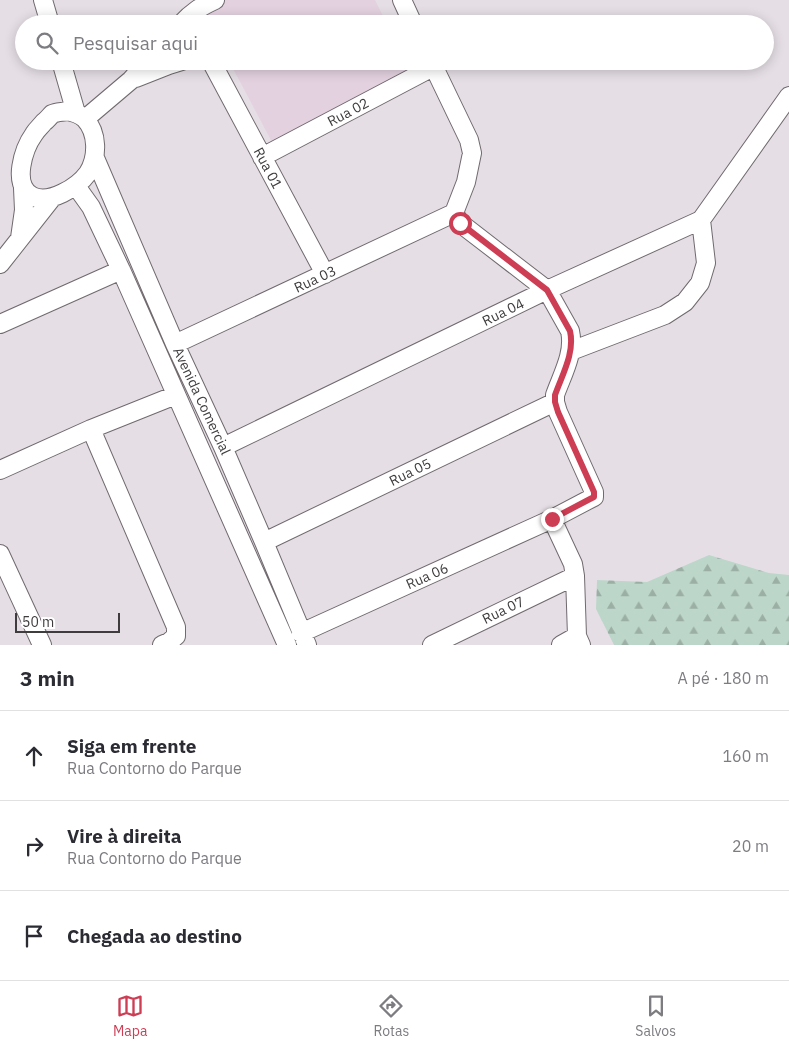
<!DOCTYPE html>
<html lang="pt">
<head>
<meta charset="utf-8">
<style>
	body { margin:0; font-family:"IBM Plex Sans",sans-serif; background:#f2f2f3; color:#2b2b33 }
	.scale { position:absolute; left:15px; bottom:12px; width:105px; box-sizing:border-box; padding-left:5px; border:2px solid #3f3c3e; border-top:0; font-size:14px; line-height:18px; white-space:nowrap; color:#3f3c3e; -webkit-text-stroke:4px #fff; paint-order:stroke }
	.stop { position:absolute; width:15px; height:15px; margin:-11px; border:4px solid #cd3d54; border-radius:50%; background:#fff }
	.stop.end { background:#cd3d54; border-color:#fff; box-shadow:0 1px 5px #0008 }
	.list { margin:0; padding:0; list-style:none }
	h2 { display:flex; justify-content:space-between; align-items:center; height:65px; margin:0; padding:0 20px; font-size:21px }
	h2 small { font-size:16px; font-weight:400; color:#7c7c81 }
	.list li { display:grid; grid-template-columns:32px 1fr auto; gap:15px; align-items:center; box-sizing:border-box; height:90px; padding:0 20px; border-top:1px solid #e1e1e2 }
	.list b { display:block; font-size:19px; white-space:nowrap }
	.list p { margin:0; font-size:16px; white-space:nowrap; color:#7c7c81 }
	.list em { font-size:16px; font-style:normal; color:#7c7c81 }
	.icon { flex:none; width:28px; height:28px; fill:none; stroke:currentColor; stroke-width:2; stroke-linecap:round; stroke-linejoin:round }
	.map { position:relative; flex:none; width:789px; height:645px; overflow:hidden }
	.search { position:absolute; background:#fff; box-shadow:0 2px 12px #0003; left:15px; right:15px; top:15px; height:55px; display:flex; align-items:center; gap:12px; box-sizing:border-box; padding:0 18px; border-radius:28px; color:#7c7c81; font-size:19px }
	.sheet { height:335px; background:#fff }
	nav { display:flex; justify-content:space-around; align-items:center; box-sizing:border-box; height:70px; border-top:1px solid #e1e1e2; background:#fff; font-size:14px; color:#7c7c81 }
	nav a { display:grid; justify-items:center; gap:2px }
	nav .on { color:#cd3d54 }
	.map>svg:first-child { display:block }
	.education { fill:#e4d1e0 }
	.forest { fill:url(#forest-firs) }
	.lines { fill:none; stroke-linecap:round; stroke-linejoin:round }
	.minor-casing { stroke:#706a6f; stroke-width:20 }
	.minor { stroke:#fff; stroke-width:18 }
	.route { stroke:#cd3d54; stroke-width:6 }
	.labels { text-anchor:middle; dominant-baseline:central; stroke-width:5; stroke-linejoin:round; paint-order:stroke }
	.street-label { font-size:14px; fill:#3f3c3e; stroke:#fff }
</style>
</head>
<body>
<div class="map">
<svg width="789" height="645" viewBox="0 0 789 645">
	<defs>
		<pattern id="forest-firs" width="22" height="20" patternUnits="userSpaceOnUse" patternTransform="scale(1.25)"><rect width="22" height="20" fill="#bdd6ca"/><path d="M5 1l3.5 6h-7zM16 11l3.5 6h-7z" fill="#9bafa5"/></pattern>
	</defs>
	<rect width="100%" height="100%" fill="#e5dfe5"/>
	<!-- education -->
	<path class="education" d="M 225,0 L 375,0 L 387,24 L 209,24 L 202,10 Z
		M 229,61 L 406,61 L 412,72 L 273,144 Z"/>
	<!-- forest -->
	<path class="forest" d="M 709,555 L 769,573 L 789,575 L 789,645 L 614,645 L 596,609 L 597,580 L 647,582 Z"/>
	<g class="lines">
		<!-- minor casing -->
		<g class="minor-casing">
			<path id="minor" d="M 43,0 L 50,24
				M 402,0 L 413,24
				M 181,24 C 192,12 200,7 215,0
				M 61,61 L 76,113
				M 211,61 L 325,274
				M 431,61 L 469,140 L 472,153 L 466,182 L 454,213 L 460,223 L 547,290 L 570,331 C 575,353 562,375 555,395 L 555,402 L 558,412 L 594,492 L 594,497 L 590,499 L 552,519 L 573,564 L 575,576 L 577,636 L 581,645
				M 136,78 L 169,65 L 182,61
				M 67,111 C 73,112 80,114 85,119 C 98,133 98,157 88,173 C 78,187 49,205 32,196 C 11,185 24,148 34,134 C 37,129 41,126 44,122 C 47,120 50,116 52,114 C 56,112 63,112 67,111 Z
				M 85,119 L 131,80 L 148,61
				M 262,157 L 433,67
				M 95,158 L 175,344 L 223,447 L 264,542 L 307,645
				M 76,186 L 91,207 L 121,270 L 287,645
				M 20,238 L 24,210 L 23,188
				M 0,264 L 52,198
				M 0,324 L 121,270
				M 175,344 L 454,213
				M 571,351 L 665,315 L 685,302 L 700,283 L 706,263 L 701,220
				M 91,429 L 176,627 L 176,636 L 169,642 L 162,645
				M 223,447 L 547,290 L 701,220 L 789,96
				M 0,470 L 91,429 L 176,395
				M 264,542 L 555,402
				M 0,554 L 42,645
				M 301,633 L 552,519
				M 432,645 L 575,576
				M 561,645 L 577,636"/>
		</g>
		<!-- minor -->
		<use href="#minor" class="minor"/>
	</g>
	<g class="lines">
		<!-- route -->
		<path class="route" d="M 460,223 L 547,290 L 570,331 C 575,353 562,375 555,395 L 555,402 L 558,412 L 594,492 L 594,497 L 590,499 L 552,519"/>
	</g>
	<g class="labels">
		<!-- street labels -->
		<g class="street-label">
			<text transform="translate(348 112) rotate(-28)">Rua 02</text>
			<text transform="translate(268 168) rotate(62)">Rua 01</text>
			<text transform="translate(315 279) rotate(-25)">Rua 03</text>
			<text transform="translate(503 312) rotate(-26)">Rua 04</text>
			<text transform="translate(202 401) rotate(65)">Avenida Comercial</text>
			<text transform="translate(410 472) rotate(-26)">Rua 05</text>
			<text transform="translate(427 576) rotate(-24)">Rua 06</text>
			<text transform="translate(503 610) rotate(-26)">Rua 07</text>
		</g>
	</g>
</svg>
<div class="scale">50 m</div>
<div class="stop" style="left:460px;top:223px"></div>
<div class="stop end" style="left:552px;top:519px"></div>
<div class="search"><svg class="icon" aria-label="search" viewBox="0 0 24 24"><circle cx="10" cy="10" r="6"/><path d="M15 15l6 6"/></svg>Pesquisar aqui</div>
</div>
<section class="sheet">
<h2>3 min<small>A pé · 180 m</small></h2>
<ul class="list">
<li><svg class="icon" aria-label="ahead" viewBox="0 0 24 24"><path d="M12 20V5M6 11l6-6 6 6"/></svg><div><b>Siga em frente</b><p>Rua Contorno do Parque</p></div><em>160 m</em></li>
<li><svg class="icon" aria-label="right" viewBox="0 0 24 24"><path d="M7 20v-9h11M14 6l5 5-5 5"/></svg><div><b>Vire à direita</b><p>Rua Contorno do Parque</p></div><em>20 m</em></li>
<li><svg class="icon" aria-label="arrive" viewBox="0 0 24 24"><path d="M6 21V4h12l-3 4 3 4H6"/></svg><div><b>Chegada ao destino</b></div></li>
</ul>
</section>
<nav>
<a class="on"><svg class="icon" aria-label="map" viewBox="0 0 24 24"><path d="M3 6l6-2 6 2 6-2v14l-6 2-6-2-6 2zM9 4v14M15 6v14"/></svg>Mapa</a>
<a><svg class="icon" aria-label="directions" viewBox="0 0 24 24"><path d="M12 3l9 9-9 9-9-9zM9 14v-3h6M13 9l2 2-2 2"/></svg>Rotas</a>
<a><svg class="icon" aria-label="saved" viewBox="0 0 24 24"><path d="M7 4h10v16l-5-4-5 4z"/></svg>Salvos</a>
</nav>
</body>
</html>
